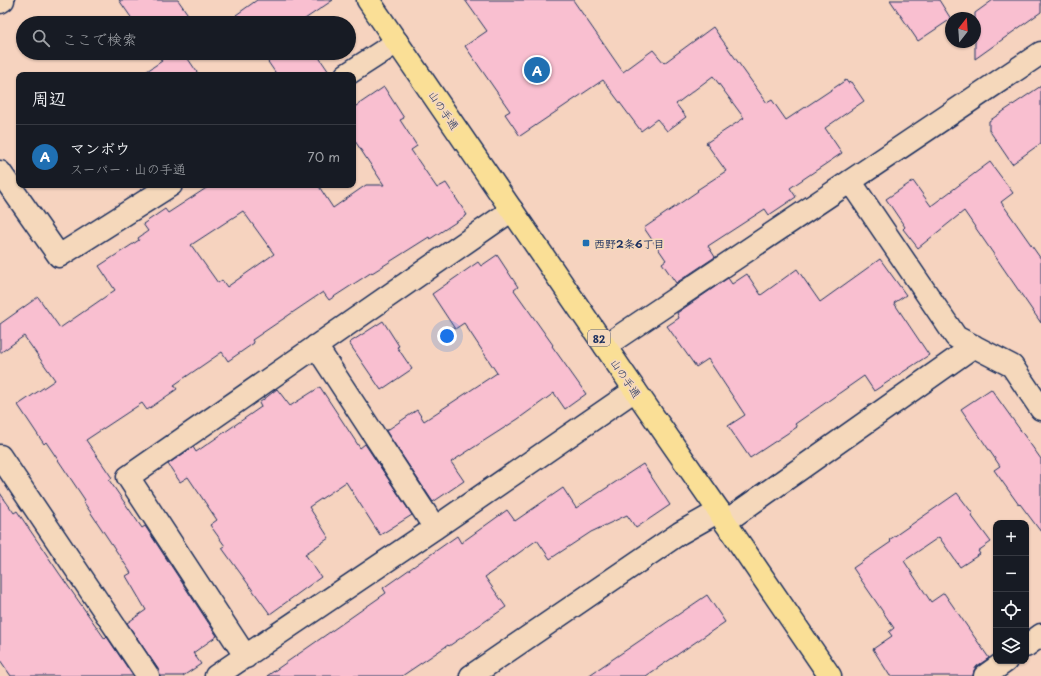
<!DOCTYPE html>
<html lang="ja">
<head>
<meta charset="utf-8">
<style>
	body { margin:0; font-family:"Playpen Sans","Klee One",sans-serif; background:#242831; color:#f1f3f6 }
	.controls { position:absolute; right:12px; bottom:12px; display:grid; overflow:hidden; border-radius:8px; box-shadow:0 1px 3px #0004 }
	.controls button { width:36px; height:36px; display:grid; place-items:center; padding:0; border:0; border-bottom:1px solid #363941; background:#171b24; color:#f1f3f6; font:20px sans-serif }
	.compass { position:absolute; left:945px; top:12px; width:36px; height:36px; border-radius:50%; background:#171b24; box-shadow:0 1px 3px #0004; rotate:17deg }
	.you { position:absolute; left:447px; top:336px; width:14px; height:14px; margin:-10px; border:3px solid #fff; border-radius:50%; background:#1a73e8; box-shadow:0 0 0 6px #1a73e833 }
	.badge { display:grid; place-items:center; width:26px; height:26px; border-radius:50%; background:#1f6fb2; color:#fff; font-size:13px; font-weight:700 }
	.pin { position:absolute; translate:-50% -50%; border:2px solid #fff; box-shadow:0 1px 4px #0006 }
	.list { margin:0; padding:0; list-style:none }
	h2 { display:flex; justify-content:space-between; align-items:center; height:52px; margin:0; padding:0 16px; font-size:17px }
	h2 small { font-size:13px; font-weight:400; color:#9ea1a6 }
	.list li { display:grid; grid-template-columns:26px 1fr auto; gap:12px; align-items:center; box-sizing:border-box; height:64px; padding:0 16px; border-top:1px solid #363941 }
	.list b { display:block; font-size:15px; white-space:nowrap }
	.list p { margin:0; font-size:13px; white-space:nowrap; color:#9ea1a6 }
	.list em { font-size:13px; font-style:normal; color:#9ea1a6 }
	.icon { flex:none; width:22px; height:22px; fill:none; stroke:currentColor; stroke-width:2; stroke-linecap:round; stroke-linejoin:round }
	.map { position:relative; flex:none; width:1041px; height:676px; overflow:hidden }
	.search { position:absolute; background:#171b24; box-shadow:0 1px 3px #0004; left:16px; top:16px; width:340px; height:44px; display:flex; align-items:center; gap:10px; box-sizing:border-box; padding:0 14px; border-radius:22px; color:#9ea1a6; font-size:15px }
	.panel { position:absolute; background:#171b24; box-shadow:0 1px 3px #0004; left:16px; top:72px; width:340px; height:116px; border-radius:8px }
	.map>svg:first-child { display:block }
	.building { fill:#f9bfd0; stroke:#1b2f5e; fill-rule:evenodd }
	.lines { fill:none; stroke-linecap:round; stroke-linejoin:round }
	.minor-casing { stroke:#1b2f5e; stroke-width:25 }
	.major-casing { stroke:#1b2f5e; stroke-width:25 }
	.minor { stroke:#f5d8bb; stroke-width:22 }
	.major { stroke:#fadf96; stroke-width:22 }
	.poi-dot { fill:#1f6fb2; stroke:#f5d8bb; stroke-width:1.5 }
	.labels { text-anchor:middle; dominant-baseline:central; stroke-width:3.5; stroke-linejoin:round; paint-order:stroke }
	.shield { fill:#f5d8bb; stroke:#5c627a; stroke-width:1 }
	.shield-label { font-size:10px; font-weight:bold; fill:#1b2f5e }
	.street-label { font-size:11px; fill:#1b2f5e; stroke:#f5d8bb }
	.poi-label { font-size:11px; font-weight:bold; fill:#1b2f5e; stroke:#f5d8bb; text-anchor:start }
</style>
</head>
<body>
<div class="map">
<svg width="1041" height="676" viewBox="0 0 1041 676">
	<rect width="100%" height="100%" fill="#f6d3bf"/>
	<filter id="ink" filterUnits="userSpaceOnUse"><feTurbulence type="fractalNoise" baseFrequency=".025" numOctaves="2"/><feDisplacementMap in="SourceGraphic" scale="8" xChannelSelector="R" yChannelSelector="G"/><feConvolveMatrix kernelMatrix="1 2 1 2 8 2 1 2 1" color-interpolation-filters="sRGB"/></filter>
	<g filter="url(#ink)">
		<!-- building -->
		<path class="building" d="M 119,0 L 178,0 L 194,23 L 135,23 Z
			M 257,0 L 333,0 L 299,23 L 242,23 L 236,15 Z
			M 465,0 L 573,0 L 623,72 L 653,50 L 664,63 L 713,27 L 767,103 L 772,100 L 786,120 L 846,80 L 848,83 L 851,82 L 864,101 L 825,128 L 842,153 L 790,188 L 796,197 L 769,215 L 765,209 L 708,246 L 715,257 L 676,283 L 662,263 L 666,260 L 644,228 L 698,191 L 697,190 L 726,171 L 706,143 L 744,118 L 713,76 L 676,104 L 686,117 L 667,131 L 657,119 L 641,131 L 603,80 L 520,136 L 505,114 L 510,111 L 465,46 L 487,31 Z
			M 890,0 L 939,0 L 951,19 L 918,41 Z
			M 993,0 L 1041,0 L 1041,12 L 975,59 L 975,13 Z
			M 156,53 L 184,53 L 199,75 L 141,75 L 162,61 Z
			M 262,53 L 316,53 L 331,75 L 277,75 Z
			M 1041,86 L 1041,143 L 1012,164 L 989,130 L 989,121 Z
			M 384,87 L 404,118 L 400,120 L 417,146 L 411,150 L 437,188 L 446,183 L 467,215 L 430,239 L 429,237 L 372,273 L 372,272 L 329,300 L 323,292 L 252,340 L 254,343 L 228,361 L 222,352 L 174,385 L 177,389 L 147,410 L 142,403 L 86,440 L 112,478 L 109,480 L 142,528 L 145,526 L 217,636 L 193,653 L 201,664 L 183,676 L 160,676 L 158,669 L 127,623 L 146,610 L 126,576 L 131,573 L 83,501 L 85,500 L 46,442 L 44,444 L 18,405 L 55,380 L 24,336 L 0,353 L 0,324 L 38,297 L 60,328 L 115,290 L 99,266 L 139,240 L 138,238 L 148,231 L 143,224 L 165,209 L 168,213 L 211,185 L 318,185 L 333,208 L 366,185 L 384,185 L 353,138 L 353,108 ZM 243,211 L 274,254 L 227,287 L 222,280 L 218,283 L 191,245 Z
			M 990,162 L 1013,193 L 1001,202 L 1041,259 L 1041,323 L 964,211 L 918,248 L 903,229 L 905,227 L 886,199 L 913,181 L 931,206 Z
			M 497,255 L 518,287 L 514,290 L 553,345 L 552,346 L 586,394 L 565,409 L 554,393 L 518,419 L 451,462 L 464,481 L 433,502 L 386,431 L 417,410 L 424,421 L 497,373 L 464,323 L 455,329 L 432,294 L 478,262 L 481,266 Z
			M 880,259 L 906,295 L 894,303 L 929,355 L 874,391 L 864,376 L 795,424 L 797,427 L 750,458 L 728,426 L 745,415 L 708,359 L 696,367 L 667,326 L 679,318 L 677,313 L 728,278 L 732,284 L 747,274 L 761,295 L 797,269 L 820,302 Z
			M 383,321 L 399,346 L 397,347 L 412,369 L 381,390 L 349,343 Z
			M 320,387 L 360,448 L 365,444 L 412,515 L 380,535 L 346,482 L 309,507 L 329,538 L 305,554 L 321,577 L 270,614 L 222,548 L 225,546 L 210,525 L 217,520 L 188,477 L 180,482 L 168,464 L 193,447 L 196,452 L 261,407 L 259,403 L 277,389 L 290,406 Z
			M 991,389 L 1041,459 L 1041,532 L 1020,504 L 1019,505 L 994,470 L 1000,466 L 961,409 Z
			M 643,464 L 670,505 L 636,528 L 627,515 L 591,532 L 550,559 L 537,540 L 485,577 L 506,607 L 449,646 L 448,645 L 402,676 L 267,676 L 386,593 L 383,588 L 457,536 L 461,543 L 507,510 L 515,521 L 563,488 L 576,508 Z
			M 0,493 L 14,513 L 17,511 L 59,573 L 105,639 L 107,637 L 133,676 L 11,676 L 0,660 Z
			M 957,493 L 973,514 L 971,515 L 991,542 L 978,551 L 980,554 L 960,567 L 939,537 L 904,561 L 931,602 L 944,593 L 989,658 L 977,666 L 974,670 L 973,676 L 890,676 L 873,649 L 892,636 L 889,632 L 894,628 L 853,568 L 891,542 L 889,540 Z
			M 707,595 L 725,622 L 646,676 L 588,676 Z"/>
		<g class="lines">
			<!-- minor casing -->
			<g class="minor-casing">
				<path id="minor" d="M 0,2 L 3,0
					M 346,75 L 397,42
					M 0,172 L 59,256 L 171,185
					M 850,181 L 956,337 L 1012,366 L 1041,409
					M 316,346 L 435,528
					M 605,346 L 1041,53
					M 0,456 L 148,676
					M 725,522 L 974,346
					M 1026,646 L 1041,635
					M 246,657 L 128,477 L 512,210
					M 216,676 L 435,528 L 635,390
					M 471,676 L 680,533 L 719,511
					M 985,676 L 1006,661"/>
			</g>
			<!-- major casing -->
			<g class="major-casing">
				<path id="major" d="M 368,0 L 635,390 L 719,511 L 725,522 L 830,676"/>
			</g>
			<!-- minor -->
			<use href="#minor" class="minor"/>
			<!-- major -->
			<use href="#major" class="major"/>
		</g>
	</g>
	<!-- markers -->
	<rect class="poi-dot" x="582" y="239" width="8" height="8" rx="2"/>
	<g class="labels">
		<!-- shield labels -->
		<rect class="shield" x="588" y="330" width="22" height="16" rx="3"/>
		<g class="shield-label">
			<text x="599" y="338">82</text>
		</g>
		<!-- street labels -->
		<g class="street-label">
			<text transform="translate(444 110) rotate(56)">山の手通</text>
			<text transform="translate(626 378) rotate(56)">山の手通</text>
		</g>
		<!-- poi labels -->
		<g class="poi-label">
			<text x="594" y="243">西野2条6丁目</text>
		</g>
	</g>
</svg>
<div class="controls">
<button>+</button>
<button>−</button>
<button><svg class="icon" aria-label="locate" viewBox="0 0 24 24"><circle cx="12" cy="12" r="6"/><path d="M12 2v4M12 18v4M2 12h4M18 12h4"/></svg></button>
<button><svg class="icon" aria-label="layers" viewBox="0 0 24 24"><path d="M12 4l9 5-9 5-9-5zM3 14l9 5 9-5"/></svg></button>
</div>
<svg class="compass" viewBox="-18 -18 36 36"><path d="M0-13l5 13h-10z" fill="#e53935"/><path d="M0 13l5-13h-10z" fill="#9ea1a6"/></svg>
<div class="you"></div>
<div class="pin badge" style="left:537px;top:70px">A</div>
<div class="search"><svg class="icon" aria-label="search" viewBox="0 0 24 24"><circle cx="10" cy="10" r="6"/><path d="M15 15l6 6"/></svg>ここで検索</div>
<section class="panel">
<h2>周辺<small></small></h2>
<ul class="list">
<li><span class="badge">A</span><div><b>マンボウ</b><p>スーパー · 山の手通</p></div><em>70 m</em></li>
</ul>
</section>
</div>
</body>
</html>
